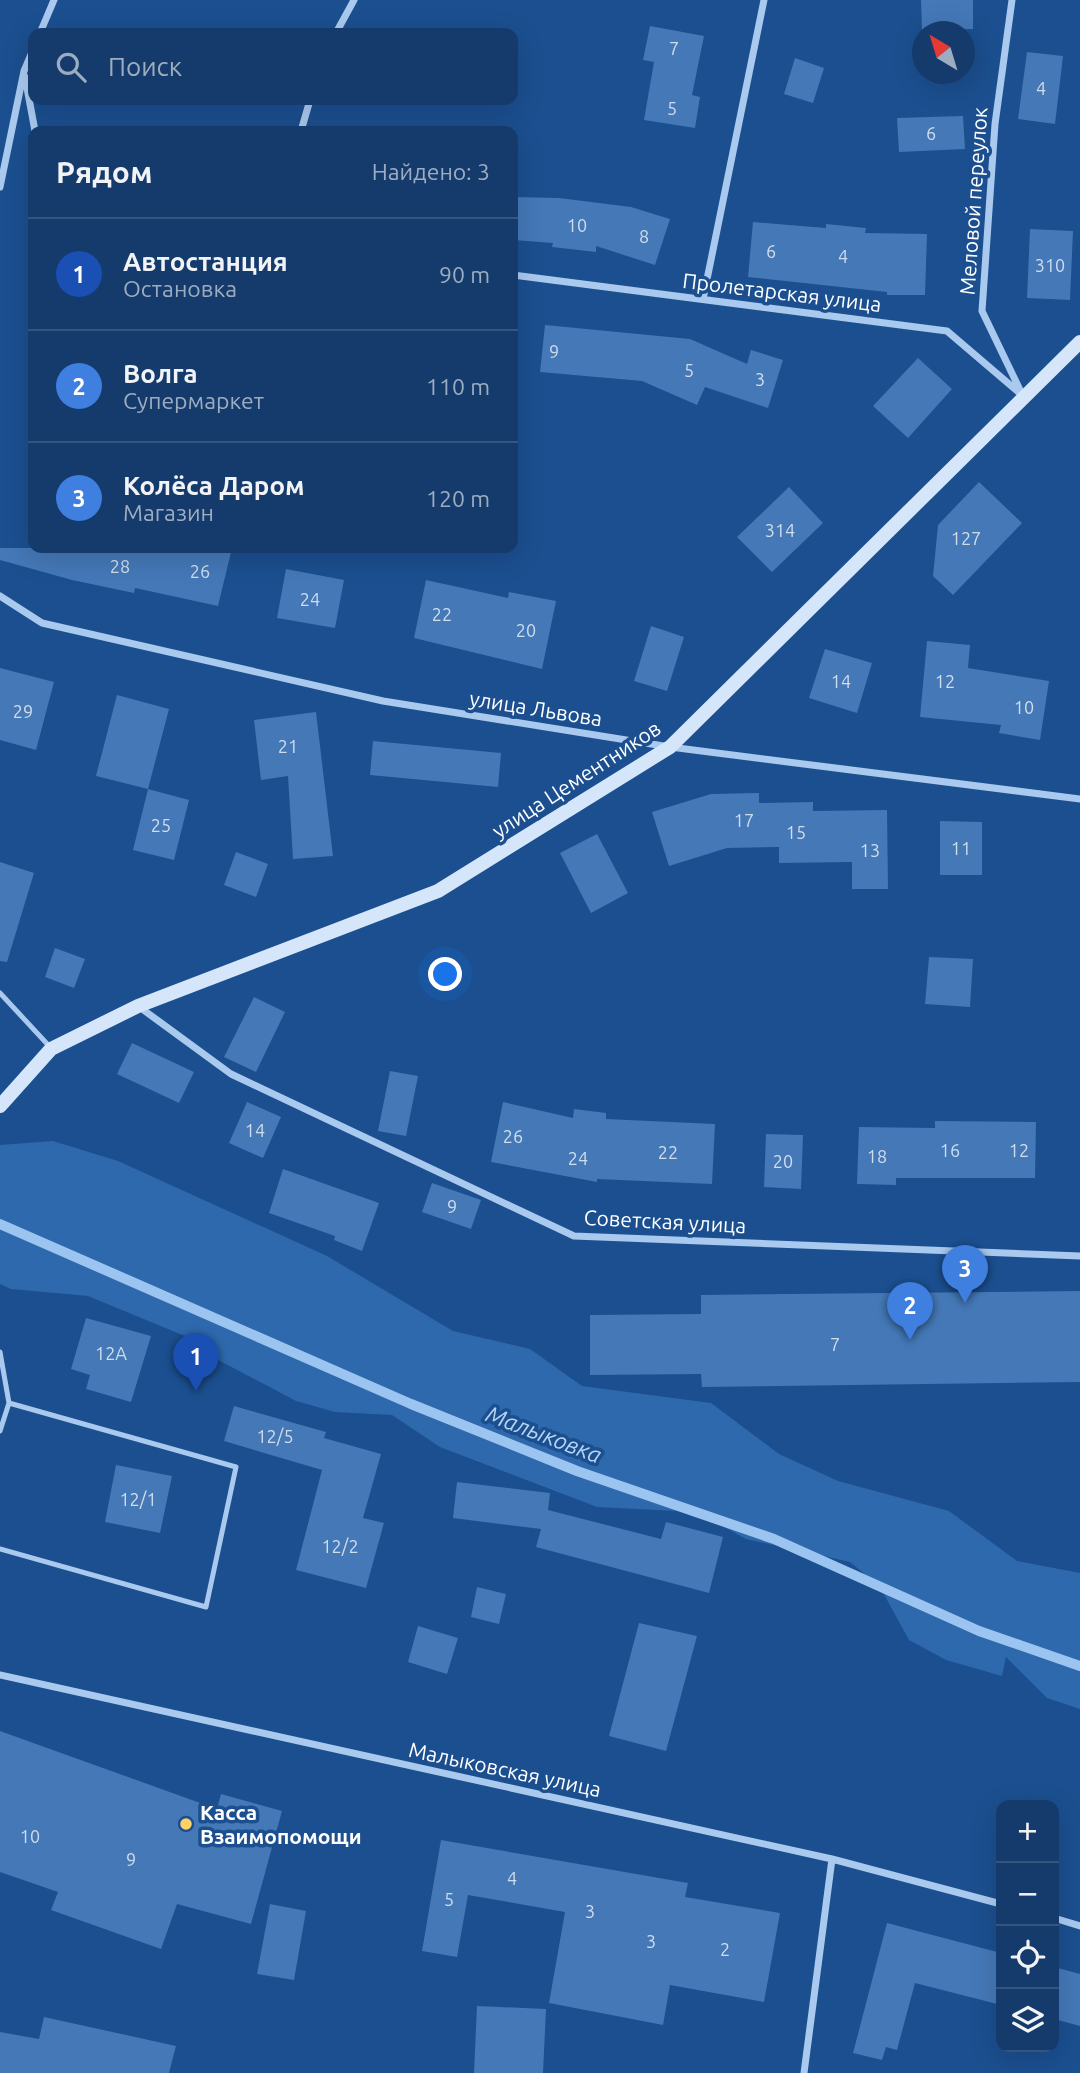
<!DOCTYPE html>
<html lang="ru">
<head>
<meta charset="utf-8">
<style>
	body { margin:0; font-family:Ubuntu,sans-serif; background:#1d4271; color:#f1f3f6 }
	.controls { position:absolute; right:21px; bottom:21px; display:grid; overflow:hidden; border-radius:14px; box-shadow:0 7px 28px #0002 }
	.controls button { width:63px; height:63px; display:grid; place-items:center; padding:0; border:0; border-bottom:2px solid #33557e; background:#143b6b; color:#f1f3f6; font:35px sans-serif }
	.compass { position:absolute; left:912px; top:21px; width:63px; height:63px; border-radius:50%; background:#143b6b; box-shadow:0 7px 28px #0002; rotate:322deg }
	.you { position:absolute; left:446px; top:975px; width:24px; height:24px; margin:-18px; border:5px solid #fff; border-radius:50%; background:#1a73e8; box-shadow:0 0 0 10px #1a73e833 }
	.badge { display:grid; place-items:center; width:46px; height:46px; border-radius:50%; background:#ffd166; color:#fff; font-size:23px; font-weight:700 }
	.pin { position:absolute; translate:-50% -58px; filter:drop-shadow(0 2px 4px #0008) }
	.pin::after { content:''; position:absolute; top:37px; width:24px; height:21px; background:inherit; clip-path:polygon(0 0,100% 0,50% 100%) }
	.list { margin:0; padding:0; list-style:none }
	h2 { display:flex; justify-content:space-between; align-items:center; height:91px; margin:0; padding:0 28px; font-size:30px }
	h2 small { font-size:23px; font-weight:400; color:#9dadc1 }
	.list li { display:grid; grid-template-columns:46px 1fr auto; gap:21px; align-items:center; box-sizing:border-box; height:112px; padding:0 28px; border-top:2px solid #33557e }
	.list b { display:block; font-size:26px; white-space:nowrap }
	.list p { margin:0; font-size:23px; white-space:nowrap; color:#9dadc1 }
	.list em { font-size:23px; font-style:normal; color:#9dadc1 }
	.icon { flex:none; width:38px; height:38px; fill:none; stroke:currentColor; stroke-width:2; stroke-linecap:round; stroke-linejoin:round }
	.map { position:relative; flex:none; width:1080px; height:2073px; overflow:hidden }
	.search { position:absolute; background:#143b6b; box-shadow:0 7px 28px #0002; left:28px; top:28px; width:490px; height:77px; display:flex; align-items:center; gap:18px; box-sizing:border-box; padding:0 24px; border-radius:14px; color:#9dadc1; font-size:26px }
	.panel { position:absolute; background:#143b6b; box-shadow:0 7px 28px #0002; left:28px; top:126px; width:490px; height:427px; border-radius:14px }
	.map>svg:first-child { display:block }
	.green { fill:#2e69ad }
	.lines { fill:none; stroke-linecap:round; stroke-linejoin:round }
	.stream { stroke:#9cc4f0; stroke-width:10 }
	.building { fill:#4478b7 }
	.lane { stroke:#a9c9ee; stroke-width:5 }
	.street { stroke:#a9c9ee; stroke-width:7 }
	.secondary { stroke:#d6e6fa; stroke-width:14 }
	.poi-dot { fill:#ffd166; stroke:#1b4f8f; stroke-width:2.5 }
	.labels { text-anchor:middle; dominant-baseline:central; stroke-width:7; stroke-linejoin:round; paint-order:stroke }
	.number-label { font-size:18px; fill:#d0dded }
	.street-label { font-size:21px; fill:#fff; stroke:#1b4f8f }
	.poi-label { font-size:21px; font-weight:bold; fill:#fff; stroke:#1b4f8f; text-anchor:start }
	.water-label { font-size:23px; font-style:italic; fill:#b5d3f5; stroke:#1b4f8f }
</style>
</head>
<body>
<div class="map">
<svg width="1080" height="2073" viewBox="0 0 1080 2073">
	<rect width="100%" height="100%" fill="#1b4f8f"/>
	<!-- green -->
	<path class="green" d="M 53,1141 L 118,1161 L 327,1256 L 453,1331 L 530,1349 L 582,1386 L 711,1403 L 779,1454 L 838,1481 L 949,1511 L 1017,1561 L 1080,1573 L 1080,1709 L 1047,1698 L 1006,1657 L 1002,1676 L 946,1660 L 909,1640 L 880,1587 L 850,1562 L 746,1539 L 697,1512 L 597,1507 L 440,1447 L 392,1415 L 335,1412 L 296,1401 L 207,1354 L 192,1339 L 88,1296 L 11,1289 L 0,1284 L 0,1145 Z"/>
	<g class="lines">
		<!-- stream -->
		<path class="stream" d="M 0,1224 L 411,1404 L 577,1471 L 774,1539 L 979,1631 L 1080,1666"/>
	</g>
	<!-- building -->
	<path class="building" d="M 921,0 L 973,0 L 973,29 L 922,30 Z
		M 650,26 L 704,36 L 692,95 L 700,97 L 695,128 L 644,120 L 654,62 L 643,60 Z
		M 1027,52 L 1063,56 L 1055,124 L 1018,119 Z
		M 795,58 L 824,68 L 813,103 L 784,94 Z
		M 963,116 L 965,149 L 899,152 L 897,118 Z
		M 513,197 L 559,198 L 631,207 L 670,219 L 655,265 L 596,246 L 596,252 L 552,247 L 553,243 L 513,240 Z
		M 753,222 L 826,228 L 826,224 L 866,228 L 865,233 L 927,234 L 925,295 L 887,295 L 887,292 L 748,277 Z
		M 1030,229 L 1073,231 L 1070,300 L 1027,298 Z
		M 545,325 L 690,339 L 747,364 L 751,350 L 783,360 L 768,408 L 705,387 L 697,405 L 642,381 L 540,372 Z
		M 918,358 L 952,389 L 908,438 L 873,406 Z
		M 979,482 L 1022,523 L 953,595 L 933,576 L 938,525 Z
		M 789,487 L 823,523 L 772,572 L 737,537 Z
		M 0,548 L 232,548 L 218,606 L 135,588 L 134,593 L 72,580 L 0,560 Z
		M 286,569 L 344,580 L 335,628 L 277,618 Z
		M 426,580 L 508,598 L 509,592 L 556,601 L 542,669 L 414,638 Z
		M 651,626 L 684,637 L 667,691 L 634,681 Z
		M 927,641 L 970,645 L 968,668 L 1049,681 L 1040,740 L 999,733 L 1001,725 L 920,717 Z
		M 825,649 L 872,663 L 857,713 L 809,698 Z
		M 0,668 L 54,682 L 36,750 L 0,740 Z
		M 117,695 L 169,709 L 148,789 L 96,776 Z
		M 316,712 L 333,856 L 293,859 L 288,776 L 261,780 L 254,720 Z
		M 373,741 L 501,753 L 498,787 L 370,775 Z
		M 148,789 L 189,800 L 174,860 L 133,850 Z
		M 759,793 L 759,803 L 813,802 L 813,811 L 887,810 L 888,889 L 852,889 L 852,862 L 779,863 L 779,847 L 727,848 L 669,866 L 652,812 L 711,794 Z
		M 940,821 L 982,822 L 982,875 L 940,875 Z
		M 597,834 L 628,893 L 591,913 L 560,853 Z
		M 236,852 L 268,864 L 256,897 L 224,885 Z
		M 0,862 L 34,873 L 7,962 L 0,961 Z
		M 55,948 L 85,959 L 74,988 L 45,977 Z
		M 929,957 L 973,959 L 970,1007 L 925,1004 Z
		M 254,997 L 285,1012 L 256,1072 L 224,1057 Z
		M 132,1043 L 194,1072 L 179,1103 L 117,1074 Z
		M 390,1071 L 418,1076 L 406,1136 L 378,1131 Z
		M 247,1102 L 281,1117 L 263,1158 L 229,1143 Z
		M 503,1102 L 573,1118 L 574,1109 L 606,1113 L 606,1119 L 715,1124 L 712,1184 L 597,1179 L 597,1182 L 491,1162 Z
		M 935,1121 L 1036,1122 L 1035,1178 L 896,1178 L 896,1185 L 857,1184 L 859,1127 L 935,1128 Z
		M 766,1134 L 803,1135 L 801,1189 L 764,1187 Z
		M 283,1169 L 379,1203 L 362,1251 L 334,1240 L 335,1236 L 269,1213 Z
		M 432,1183 L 481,1200 L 471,1229 L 422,1212 Z
		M 1080,1291 L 1080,1382 L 702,1387 L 701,1374 L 590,1375 L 590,1315 L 701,1314 L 701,1295 Z
		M 86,1318 L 151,1336 L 131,1402 L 86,1389 L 90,1375 L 71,1369 Z
		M 234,1406 L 326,1432 L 324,1438 L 381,1454 L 363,1518 L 384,1523 L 366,1588 L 296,1570 L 322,1470 L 224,1441 Z
		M 116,1465 L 172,1476 L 160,1533 L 105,1522 Z
		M 457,1482 L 550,1493 L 548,1510 L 661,1539 L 666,1522 L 723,1537 L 709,1593 L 536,1547 L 541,1529 L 453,1518 Z
		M 477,1587 L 506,1594 L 499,1624 L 471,1617 Z
		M 639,1623 L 697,1636 L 666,1751 L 609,1736 Z
		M 418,1626 L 458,1638 L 447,1674 L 408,1662 Z
		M 0,1731 L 217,1809 L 221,1794 L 282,1811 L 251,1924 L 177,1904 L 161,1949 L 51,1910 L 58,1892 L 0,1872 Z
		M 441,1840 L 688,1883 L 685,1897 L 780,1913 L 764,2002 L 670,1985 L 663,2025 L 549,2003 L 565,1912 L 468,1895 L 457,1957 L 422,1951 Z
		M 270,1904 L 306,1911 L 294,1980 L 257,1974 Z
		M 887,1923 L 1001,1953 L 1001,2005 L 915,1983 L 897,2050 L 886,2047 L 882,2060 L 853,2053 Z
		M 1054,1967 L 1080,1974 L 1080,2026 L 1054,2019 Z
		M 477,2006 L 546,2009 L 543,2073 L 474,2073 Z
		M 44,2017 L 176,2046 L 169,2073 L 0,2073 L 0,2032 L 39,2039 Z"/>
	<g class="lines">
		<!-- lane -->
		<path class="lane" d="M 0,993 L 50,1047
			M 0,1352 L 9,1403 L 0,1431
			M 0,1549 L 206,1607 L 236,1467 L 9,1403"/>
		<!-- street -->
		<path class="street" d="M 1012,0 L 995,124 L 982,311 L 1021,392
			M 40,33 L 54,0
			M 336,33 L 354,0
			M 25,77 L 35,131
			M 301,131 L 310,100
			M 0,187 L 24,71 L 33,50
			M 513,275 L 947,331 L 1023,396
			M 703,299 L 764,0
			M 0,596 L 42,623 L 383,701 L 670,747 L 1080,799
			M 138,1006 L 231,1074 L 574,1236 L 1080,1256
			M 0,1675 L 832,1859 L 1001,1904
			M 1054,1918 L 1080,1926
			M 804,2073 L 832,1859"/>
		<!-- secondary -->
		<path class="secondary" d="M 0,1106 L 51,1049 L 138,1006 L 438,891 L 670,747 L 1080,342"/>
	</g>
	<!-- markers -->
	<circle class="poi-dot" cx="186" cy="1824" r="7"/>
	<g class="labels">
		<!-- number labels -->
		<g class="number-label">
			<text x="674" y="48">7</text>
			<text x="1041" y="88">4</text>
			<text x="672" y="108">5</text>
			<text x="931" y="133">6</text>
			<text x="577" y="225">10</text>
			<text x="644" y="236">8</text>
			<text x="771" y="251">6</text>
			<text x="843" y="256">4</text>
			<text x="1050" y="265">310</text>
			<text x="554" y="351">9</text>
			<text x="689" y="370">5</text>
			<text x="760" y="379">3</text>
			<text x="780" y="530">314</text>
			<text x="966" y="538">127</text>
			<text x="120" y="566">28</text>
			<text x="200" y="571">26</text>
			<text x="310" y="599">24</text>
			<text x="442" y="614">22</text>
			<text x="526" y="630">20</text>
			<text x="841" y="681">14</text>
			<text x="945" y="681">12</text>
			<text x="1024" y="707">10</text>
			<text x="23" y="711">29</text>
			<text x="288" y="746">21</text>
			<text x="744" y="820">17</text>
			<text x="161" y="825">25</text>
			<text x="796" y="832">15</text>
			<text x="961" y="848">11</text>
			<text x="870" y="850">13</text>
			<text x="255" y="1130">14</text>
			<text x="513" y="1136">26</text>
			<text x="950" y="1150">16</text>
			<text x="1019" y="1150">12</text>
			<text x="668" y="1152">22</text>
			<text x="877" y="1156">18</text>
			<text x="578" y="1158">24</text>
			<text x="783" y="1161">20</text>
			<text x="452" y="1206">9</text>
			<text x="835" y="1344">7</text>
			<text x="111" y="1353">12А</text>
			<text x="275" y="1436">12/5</text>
			<text x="138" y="1499">12/1</text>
			<text x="340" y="1546">12/2</text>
			<text x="30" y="1836">10</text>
			<text x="131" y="1859">9</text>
			<text x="512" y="1878">4</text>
			<text x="449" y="1899">5</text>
			<text x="590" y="1911">3</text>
			<text x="651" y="1941">3</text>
			<text x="725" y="1949">2</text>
		</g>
		<!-- street labels -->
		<g class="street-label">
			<text transform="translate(973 201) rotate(-86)">Меловой переулок</text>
			<text transform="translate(782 292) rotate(7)">Пролетарская улица</text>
			<text transform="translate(536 708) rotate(9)">улица Львова</text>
			<text transform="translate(576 779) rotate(-33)">улица Цементников</text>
			<text transform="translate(665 1221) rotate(3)">Советская улица</text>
			<text transform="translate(505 1769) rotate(12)">Малыковская улица</text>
		</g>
		<!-- poi labels -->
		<g class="poi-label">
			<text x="200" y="1812">Касса<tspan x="200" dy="24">Взаимопомощи</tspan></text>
		</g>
		<!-- water labels -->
		<g class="water-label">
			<text transform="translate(544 1434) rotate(21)">Малыковка</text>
		</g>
	</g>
</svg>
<div class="controls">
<button>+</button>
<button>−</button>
<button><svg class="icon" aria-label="locate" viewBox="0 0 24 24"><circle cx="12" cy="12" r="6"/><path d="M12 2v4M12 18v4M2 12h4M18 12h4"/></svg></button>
<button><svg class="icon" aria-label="layers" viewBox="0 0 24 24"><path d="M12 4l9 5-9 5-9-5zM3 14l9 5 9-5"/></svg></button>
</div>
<svg class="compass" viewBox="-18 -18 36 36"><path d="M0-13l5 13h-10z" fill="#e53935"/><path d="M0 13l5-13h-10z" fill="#9dadc1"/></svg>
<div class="you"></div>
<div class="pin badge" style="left:196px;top:1391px;background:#1a4fb4">1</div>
<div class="pin badge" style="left:910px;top:1340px;background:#3f7fe0">2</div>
<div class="pin badge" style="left:965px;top:1303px;background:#3f7fe0">3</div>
<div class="search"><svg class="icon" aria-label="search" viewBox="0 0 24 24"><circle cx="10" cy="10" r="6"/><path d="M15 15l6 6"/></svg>Поиск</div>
<section class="panel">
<h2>Рядом<small>Найдено: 3</small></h2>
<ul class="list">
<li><span class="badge" style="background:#1a4fb4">1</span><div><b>Автостанция</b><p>Остановка</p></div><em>90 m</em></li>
<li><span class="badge" style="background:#3f7fe0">2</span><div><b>Волга</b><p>Супермаркет</p></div><em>110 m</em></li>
<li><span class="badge" style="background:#3f7fe0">3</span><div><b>Колёса Даром</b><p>Магазин</p></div><em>120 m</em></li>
</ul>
</section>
</div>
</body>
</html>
